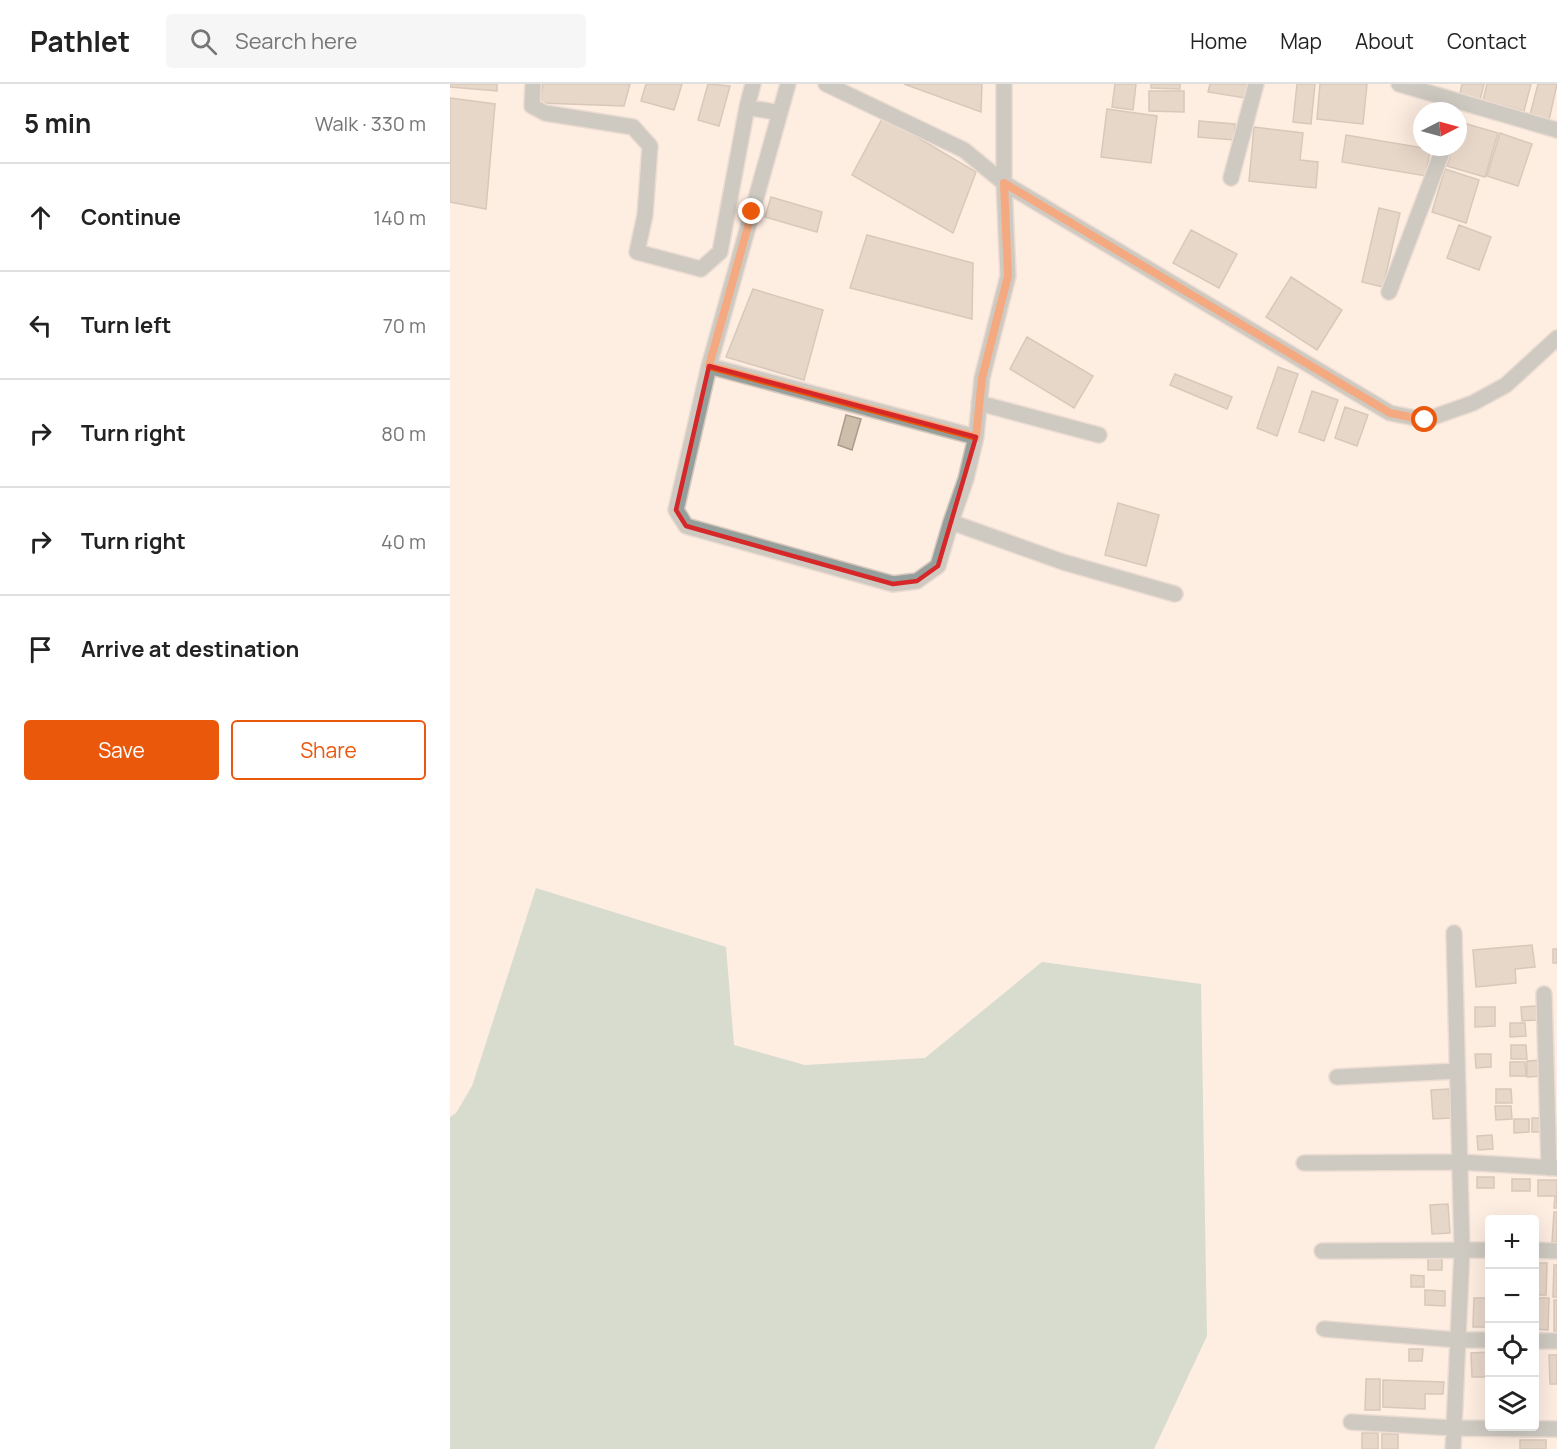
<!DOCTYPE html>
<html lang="en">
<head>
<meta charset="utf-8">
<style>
	body { margin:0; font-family:Manrope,sans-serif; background:#f6f6f6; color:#222 }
	.controls { position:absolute; right:18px; bottom:18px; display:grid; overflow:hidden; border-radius:6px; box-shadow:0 6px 24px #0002 }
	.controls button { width:54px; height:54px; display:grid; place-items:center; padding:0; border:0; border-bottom:2px solid #e0e0e0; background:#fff; color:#222; font:30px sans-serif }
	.compass { position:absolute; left:963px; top:18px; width:54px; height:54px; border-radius:50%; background:#fff; box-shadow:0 6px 24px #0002; rotate:84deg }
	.stop { position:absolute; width:18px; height:18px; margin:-14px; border:4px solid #ea580c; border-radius:50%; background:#fff }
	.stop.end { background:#ea580c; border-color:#fff; box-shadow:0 2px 6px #0008 }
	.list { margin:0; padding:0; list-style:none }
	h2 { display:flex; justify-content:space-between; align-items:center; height:78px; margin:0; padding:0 24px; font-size:26px }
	h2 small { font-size:20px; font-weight:400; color:#767676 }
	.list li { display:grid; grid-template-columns:39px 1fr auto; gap:18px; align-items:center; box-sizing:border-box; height:108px; padding:0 24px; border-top:2px solid #e0e0e0 }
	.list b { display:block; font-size:22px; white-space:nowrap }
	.list em { font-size:20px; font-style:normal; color:#767676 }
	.actions { display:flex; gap:12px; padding:18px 24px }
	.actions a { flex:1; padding:14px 0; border:2px solid #ea580c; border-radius:6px; text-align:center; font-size:21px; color:#ea580c }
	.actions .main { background:#ea580c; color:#fff }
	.icon { flex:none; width:33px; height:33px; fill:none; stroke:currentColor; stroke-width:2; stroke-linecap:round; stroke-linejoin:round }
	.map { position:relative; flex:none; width:1107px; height:1365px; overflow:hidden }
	header { display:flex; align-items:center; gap:36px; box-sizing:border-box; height:84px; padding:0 30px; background:#fff; border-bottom:2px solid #e0e0e0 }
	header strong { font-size:28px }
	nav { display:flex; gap:33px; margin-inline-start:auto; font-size:21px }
	.search { width:420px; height:54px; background:#f6f6f6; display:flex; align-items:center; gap:15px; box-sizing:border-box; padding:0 21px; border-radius:6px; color:#767676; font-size:22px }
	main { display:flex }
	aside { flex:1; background:#fff }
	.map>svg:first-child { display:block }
	.green { fill:#aac7b5 }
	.building { fill:#cdbdab; stroke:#ab9c8a; stroke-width:1.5 }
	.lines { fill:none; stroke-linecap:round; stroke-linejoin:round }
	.minor-casing { stroke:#d7c8bd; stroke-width:18 }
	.minor { stroke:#959f9b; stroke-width:15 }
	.route { stroke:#ea580c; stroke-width:8 }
	.marked { fill:none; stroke:#d62828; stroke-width:4.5; stroke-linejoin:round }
</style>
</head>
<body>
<header>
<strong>Pathlet</strong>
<div class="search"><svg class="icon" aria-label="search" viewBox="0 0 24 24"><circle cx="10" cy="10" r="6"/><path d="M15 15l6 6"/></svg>Search here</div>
<nav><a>Home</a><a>Map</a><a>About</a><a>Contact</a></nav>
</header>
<main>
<aside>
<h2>5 min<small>Walk · 330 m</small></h2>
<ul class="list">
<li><svg class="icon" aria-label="ahead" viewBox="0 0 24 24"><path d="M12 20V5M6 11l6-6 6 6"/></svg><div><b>Continue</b></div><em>140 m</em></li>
<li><svg class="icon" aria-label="left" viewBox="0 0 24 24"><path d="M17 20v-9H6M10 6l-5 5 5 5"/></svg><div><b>Turn left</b></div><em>70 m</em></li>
<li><svg class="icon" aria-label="right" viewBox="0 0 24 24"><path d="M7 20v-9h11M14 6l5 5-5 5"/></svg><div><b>Turn right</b></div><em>80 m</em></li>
<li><svg class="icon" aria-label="right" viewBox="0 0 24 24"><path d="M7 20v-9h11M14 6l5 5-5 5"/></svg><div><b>Turn right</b></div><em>40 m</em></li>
<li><svg class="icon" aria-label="arrive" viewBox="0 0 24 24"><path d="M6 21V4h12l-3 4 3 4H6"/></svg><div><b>Arrive at destination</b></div></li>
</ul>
<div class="actions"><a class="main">Save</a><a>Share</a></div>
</aside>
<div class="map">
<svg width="1107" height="1365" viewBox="0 0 1107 1365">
	<rect width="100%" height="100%" fill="#feede1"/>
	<!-- green -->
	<path class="green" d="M 86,804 L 276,863 L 284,961 L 355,981 L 475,974 L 592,878 L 751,900 L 757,1252 L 704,1365 L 0,1365 L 0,1033 L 6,1029 L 22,1002 Z"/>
	<!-- building -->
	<path class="building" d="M 0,0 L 47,0 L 47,7 L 0,3 Z
		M 93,0 L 180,0 L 174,22 L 90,19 Z
		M 196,0 L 232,0 L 224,26 L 191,17 Z
		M 258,0 L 280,2 L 269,42 L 248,36 Z
		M 454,0 L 532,0 L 531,28 Z
		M 665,0 L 686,0 L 683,26 L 662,23 Z
		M 701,0 L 730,0 L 730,5 L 701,4 Z
		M 760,0 L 797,0 L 795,14 L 758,8 Z
		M 847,0 L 865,0 L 861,40 L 843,38 Z
		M 870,0 L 917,0 L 913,40 L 867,35 Z
		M 1012,0 L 1034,0 L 1029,20 L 1009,14 Z
		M 1037,0 L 1081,0 L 1074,27 L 1033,16 Z
		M 1088,0 L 1107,0 L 1099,36 L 1080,31 Z
		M 699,7 L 734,7 L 734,28 L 699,27 Z
		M 0,14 L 45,20 L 36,125 L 0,118 Z
		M 657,25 L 707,32 L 701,79 L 651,73 Z
		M 433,33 L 526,88 L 503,149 L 402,91 Z
		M 749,37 L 785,40 L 784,56 L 748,53 Z
		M 1010,38 L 1048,49 L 1035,93 L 997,82 L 1003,63 L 1008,63 L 1008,45 Z
		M 804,43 L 853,49 L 850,76 L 868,78 L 866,104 L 799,97 Z
		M 1050,49 L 1082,60 L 1068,102 L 1037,92 Z
		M 896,51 L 980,65 L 976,92 L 892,78 Z
		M 995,85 L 1029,96 L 1016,139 L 982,128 Z
		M 321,113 L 372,128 L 367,148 L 315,133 Z
		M 929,124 L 950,129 L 933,203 L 912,198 Z
		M 1009,141 L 1041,153 L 1029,186 L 997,174 Z
		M 741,146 L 787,170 L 769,204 L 723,179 Z
		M 417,151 L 523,179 L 522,235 L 400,204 Z
		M 841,193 L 892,226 L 867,266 L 816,233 Z
		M 303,205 L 373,226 L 354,296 L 276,273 Z
		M 577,253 L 643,292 L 624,324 L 560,285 Z
		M 828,283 L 848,290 L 827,352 L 807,344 Z
		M 725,290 L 782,313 L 777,325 L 720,301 Z
		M 862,307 L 888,316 L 874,357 L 849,348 Z
		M 895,323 L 918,331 L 907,362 L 885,354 Z
		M 396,331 L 411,335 L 402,366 L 388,361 Z
		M 668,419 L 709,431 L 696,482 L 655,471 Z
		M 1082,861 L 1085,883 L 1065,885 L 1066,899 L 1026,903 L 1023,866 Z
		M 1103,865 L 1107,865 L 1107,879 L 1103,879 Z
		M 1086,922 L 1087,936 L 1072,937 L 1071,923 Z
		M 1025,923 L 1045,923 L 1045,942 L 1025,943 Z
		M 1060,939 L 1075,939 L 1076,952 L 1060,953 Z
		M 1061,961 L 1076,961 L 1077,975 L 1061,975 Z
		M 1025,970 L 1041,970 L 1041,983 L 1026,984 Z
		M 1093,976 L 1094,992 L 1077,993 L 1077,977 Z
		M 1060,978 L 1075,978 L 1076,992 L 1060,992 Z
		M 999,1005 L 1001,1034 L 983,1035 L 981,1006 Z
		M 1046,1005 L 1061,1005 L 1062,1019 L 1046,1019 Z
		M 1045,1022 L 1061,1022 L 1062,1035 L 1046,1036 Z
		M 1082,1034 L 1097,1034 L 1098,1048 L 1082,1048 Z
		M 1064,1035 L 1079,1035 L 1079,1048 L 1064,1049 Z
		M 1042,1051 L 1043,1065 L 1028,1066 L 1027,1052 Z
		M 1027,1093 L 1044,1093 L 1044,1104 L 1027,1104 Z
		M 1062,1095 L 1080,1095 L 1080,1107 L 1062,1107 Z
		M 1088,1096 L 1107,1096 L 1107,1124 L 1104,1124 L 1105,1112 L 1088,1112 Z
		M 998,1120 L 1000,1149 L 982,1150 L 980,1121 Z
		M 1104,1128 L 1107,1128 L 1107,1158 L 1102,1158 Z
		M 978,1174 L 992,1174 L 992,1186 L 978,1186 Z
		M 1084,1179 L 1097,1179 L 1096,1211 L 1084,1211 Z
		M 1104,1181 L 1107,1181 L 1107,1213 L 1103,1213 Z
		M 961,1191 L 974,1192 L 974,1203 L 961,1203 Z
		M 975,1206 L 995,1207 L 995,1222 L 975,1221 Z
		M 1024,1214 L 1040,1214 L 1040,1243 L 1023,1243 Z
		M 1085,1214 L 1099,1214 L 1098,1246 L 1085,1245 Z
		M 1104,1216 L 1107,1216 L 1107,1247 L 1104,1247 Z
		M 959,1265 L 973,1265 L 972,1277 L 959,1277 Z
		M 1040,1268 L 1040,1293 L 1022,1293 L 1021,1269 Z
		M 1099,1271 L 1107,1271 L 1107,1300 L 1100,1300 Z
		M 916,1295 L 930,1295 L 930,1326 L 915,1326 Z
		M 933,1296 L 994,1298 L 993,1310 L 975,1310 L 975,1325 L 933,1323 Z
		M 1084,1304 L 1086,1304 L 1086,1333 L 1084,1333 Z
		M 912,1349 L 928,1349 L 928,1365 L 912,1365 Z
		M 932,1350 L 948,1350 L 948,1365 L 932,1365 Z
		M 1070,1356 L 1096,1356 L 1096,1365 L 1070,1365 Z"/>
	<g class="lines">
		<!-- minor casing -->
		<g class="minor-casing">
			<path id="minor" d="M 83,0 L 82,22 L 95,29 L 183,43 L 200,62 L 195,131 L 187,168 L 251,185 L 270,168 L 297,23
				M 303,0 L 297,23 L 330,29
				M 338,0 L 259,282 L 226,426 L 236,442 L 443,500 L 467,497 L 488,482 L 501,438
				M 376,0 L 514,66 L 554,99 L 940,329 L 975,336 L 1023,319 L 1056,301 L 1107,254
				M 554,0 L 554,99 L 558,192 L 532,294 L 526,353 L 516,395 L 501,438 L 613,478 L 725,510
				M 949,0 L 1107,46
				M 781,94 L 806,0
				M 939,208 L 994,63
				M 259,282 L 526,353
				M 529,319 L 649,351
				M 1094,910 L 1099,1084
				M 887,993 L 1007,987
				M 854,1079 L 1009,1078 L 1107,1084
				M 1084,1166 L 1107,1167
				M 872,1167 L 1040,1166
				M 874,1245 L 1008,1256 L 1040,1256
				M 1084,1257 L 1107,1257
				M 901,1338 L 1003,1344 L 1107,1345
				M 1003,1365 L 1012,1166 L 1004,849"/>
		</g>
		<!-- minor -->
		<use href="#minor" class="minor"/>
	</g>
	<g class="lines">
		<!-- route -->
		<path class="route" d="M 302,128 L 259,282 L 526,353 L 532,294 L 558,192 L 554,99 L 940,329 L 975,336"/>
	</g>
	<!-- marked area -->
	<path d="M0 0H1107V1365H0ZM 259,282 L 526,353 L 488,482 L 467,497 L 443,500 L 236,442 L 226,426 Z" fill="#feede1" fill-opacity=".55" fill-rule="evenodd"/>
	<path class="marked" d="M 259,282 L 526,353 L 488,482 L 467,497 L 443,500 L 236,442 L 226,426 Z"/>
</svg>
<div class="controls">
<button>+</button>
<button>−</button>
<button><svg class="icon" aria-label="locate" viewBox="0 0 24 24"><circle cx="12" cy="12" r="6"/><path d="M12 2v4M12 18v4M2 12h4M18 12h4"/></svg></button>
<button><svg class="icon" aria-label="layers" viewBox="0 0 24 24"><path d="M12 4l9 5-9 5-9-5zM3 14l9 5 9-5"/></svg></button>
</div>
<svg class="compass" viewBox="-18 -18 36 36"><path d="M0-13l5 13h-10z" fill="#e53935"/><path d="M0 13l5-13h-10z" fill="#767676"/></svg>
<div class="stop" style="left:975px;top:336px"></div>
<div class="stop end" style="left:302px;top:128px"></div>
</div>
</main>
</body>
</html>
